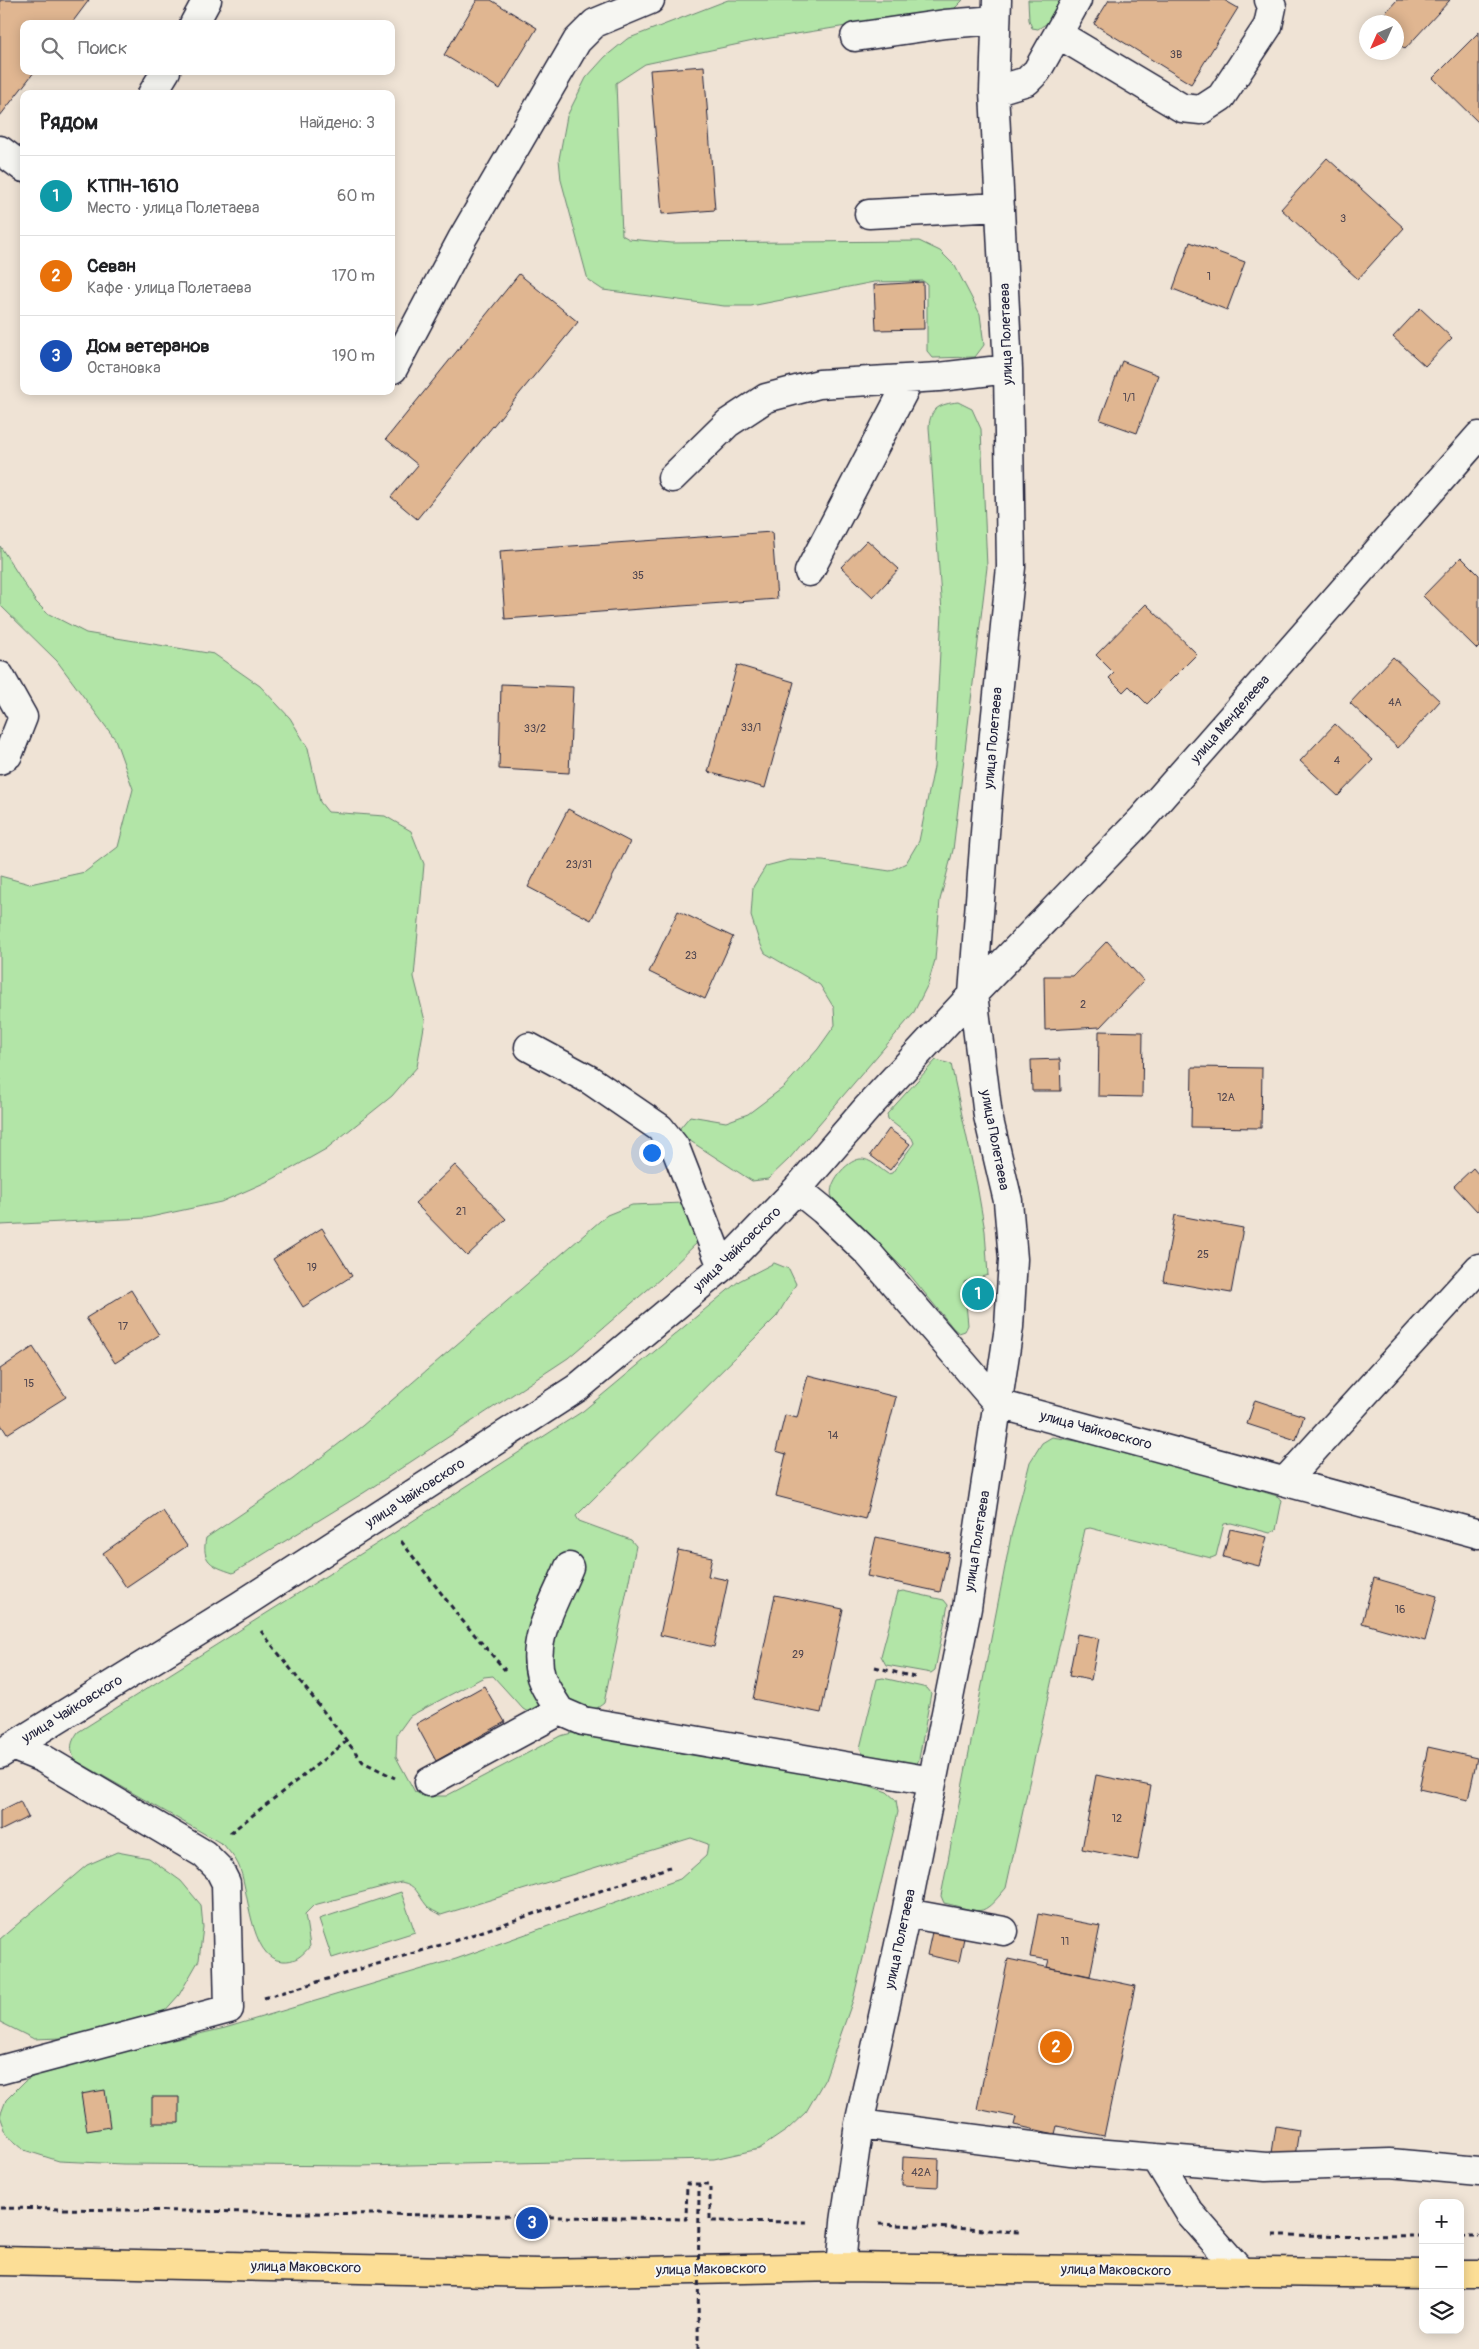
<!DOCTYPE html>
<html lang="ru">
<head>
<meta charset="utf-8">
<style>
	body { margin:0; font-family:Pangolin,sans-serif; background:#f2f2f2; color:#202124 }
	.controls { position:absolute; right:15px; bottom:15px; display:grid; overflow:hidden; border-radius:10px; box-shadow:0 2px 12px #0003 }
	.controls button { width:45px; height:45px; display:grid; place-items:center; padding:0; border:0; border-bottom:1px solid #e0e0e0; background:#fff; color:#202124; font:25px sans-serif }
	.compass { position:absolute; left:1359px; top:15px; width:45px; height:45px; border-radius:50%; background:#fff; box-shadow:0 2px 12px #0003; rotate:225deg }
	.you { position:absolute; left:651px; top:1152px; width:18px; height:18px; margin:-12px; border:4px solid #fff; border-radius:50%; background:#1a73e8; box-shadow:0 0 0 8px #1a73e833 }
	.badge { display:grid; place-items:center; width:32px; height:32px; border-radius:50%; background:#c8321e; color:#fff; font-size:16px; font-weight:700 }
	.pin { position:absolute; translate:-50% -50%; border:2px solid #fff; box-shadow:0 1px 5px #0006 }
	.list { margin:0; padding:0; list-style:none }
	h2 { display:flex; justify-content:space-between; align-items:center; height:65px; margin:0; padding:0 20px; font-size:21px }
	h2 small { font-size:16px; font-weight:400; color:#757577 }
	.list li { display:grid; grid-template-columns:32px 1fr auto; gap:15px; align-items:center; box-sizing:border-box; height:80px; padding:0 20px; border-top:1px solid #e0e0e0 }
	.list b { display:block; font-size:19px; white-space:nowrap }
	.list p { margin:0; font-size:16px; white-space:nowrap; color:#757577 }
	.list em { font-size:16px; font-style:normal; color:#757577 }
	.icon { flex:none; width:28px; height:28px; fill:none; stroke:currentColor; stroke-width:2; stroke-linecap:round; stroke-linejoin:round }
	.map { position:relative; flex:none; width:1479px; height:2349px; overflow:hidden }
	.search { position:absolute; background:#fff; box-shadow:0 2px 12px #0003; left:20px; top:20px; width:375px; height:55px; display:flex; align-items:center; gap:12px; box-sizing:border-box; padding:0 18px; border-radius:10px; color:#757577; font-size:19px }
	.panel { position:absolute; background:#fff; box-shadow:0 2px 12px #0003; left:20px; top:90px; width:375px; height:305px; border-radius:10px }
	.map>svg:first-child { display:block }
	.green { fill:#b2e5a7; stroke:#6a8471 }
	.building { fill:#e0b691; stroke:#22223b }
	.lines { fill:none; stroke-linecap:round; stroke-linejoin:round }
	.minor-casing { stroke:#22223b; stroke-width:31 }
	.highway-casing { stroke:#22223b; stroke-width:31 }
	.path { stroke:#22223b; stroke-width:3; stroke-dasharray:5 4; stroke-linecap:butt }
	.minor { stroke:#f6f6f2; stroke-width:28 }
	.highway { stroke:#fcde96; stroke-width:28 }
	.path-bridge { stroke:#22223b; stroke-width:3; stroke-dasharray:5 4; stroke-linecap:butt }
	.labels { text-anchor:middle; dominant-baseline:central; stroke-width:4; stroke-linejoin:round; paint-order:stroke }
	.number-label { font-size:11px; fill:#524750 }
	.street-label { font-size:14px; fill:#22223b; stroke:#f6f6f2 }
</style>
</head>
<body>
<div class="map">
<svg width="1479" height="2349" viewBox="0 0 1479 2349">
	<rect width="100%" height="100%" fill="#efe3d5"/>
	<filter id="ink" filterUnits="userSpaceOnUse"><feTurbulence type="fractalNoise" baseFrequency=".02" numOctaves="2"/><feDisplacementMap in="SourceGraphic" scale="10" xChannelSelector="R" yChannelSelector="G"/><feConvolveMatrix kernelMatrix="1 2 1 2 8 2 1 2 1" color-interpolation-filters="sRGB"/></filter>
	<g filter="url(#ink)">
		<!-- green -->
		<path class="green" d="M 728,0 L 963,0 L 954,9 L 758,40 L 645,64 L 616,83 L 622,235 L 629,239 L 672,243 L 919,241 L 940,251 L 955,266 L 980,314 L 984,345 L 975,357 L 933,358 L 927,351 L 927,284 L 923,281 L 874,282 L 751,306 L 724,306 L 603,290 L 588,280 L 561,180 L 559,159 L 567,116 L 586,78 L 605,57 L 627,39 Z
			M 1028,0 L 1061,0 L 1049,22 L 1038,29 L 1032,28 L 1029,20 Z
			M 958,402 L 972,409 L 981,429 L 987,567 L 953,850 L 940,900 L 935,960 L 928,984 L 913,1014 L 789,1159 L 768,1179 L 752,1181 L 681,1135 L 680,1128 L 690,1116 L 726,1122 L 748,1114 L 784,1087 L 818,1049 L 835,1025 L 834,1008 L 820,985 L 765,953 L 759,941 L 751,916 L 753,887 L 766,866 L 789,860 L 823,861 L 890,871 L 906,863 L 919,841 L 934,767 L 942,612 L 929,427 C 930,408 940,404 958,402 Z
			M 0,546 L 36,602 L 47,613 L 86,633 L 214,654 L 260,686 L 290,718 L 308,748 L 320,802 L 328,812 L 385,816 L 411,831 L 424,864 L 414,977 L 425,1021 L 417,1067 L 392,1096 L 326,1149 L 273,1179 L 221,1202 L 146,1218 L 0,1225 L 0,876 L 30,884 L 85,872 L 118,847 L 133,789 L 115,739 L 57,661 L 0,605 Z
			M 936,1060 L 951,1064 L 977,1185 L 985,1231 L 988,1275 L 964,1282 L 968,1325 L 965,1331 L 959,1333 L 954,1329 L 910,1275 L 832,1197 C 827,1184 846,1161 860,1159 C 870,1158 880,1169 888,1174 L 892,1173 L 914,1143 L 912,1138 L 888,1119 L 887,1114 Z
			M 683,1203 L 703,1237 L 660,1279 L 568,1358 L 365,1492 L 233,1573 C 212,1566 201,1562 206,1538 L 293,1479 L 362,1426 L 607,1215 L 632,1205 Z
			M 774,1263 L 789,1269 L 796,1284 L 777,1316 L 576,1516 L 579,1521 L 631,1540 L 636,1546 L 604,1703 C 591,1714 582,1712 567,1706 L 531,1636 L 546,1705 L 531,1714 L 523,1709 L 493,1676 L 484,1677 L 410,1716 L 397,1734 L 396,1757 L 415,1792 L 427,1796 L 446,1796 L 560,1736 L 576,1732 L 712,1758 L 862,1783 L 887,1792 L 896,1800 L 898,1812 L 853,2000 L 825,2079 L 806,2112 L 787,2130 L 759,2149 L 714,2159 L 359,2166 L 123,2164 L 59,2161 L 24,2150 L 7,2135 L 0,2116 L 6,2100 L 25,2081 L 48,2069 L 225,2028 L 456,1959 L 680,1879 L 706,1856 L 708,1844 L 691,1838 L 441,1915 C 437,1912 430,1910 427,1906 C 417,1894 417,1885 401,1882 L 314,1905 L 305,1914 L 310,1946 C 302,1956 295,1962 282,1961 C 249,1959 249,1886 238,1864 C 235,1857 228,1851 224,1845 L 75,1760 C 69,1748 71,1742 78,1732 L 394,1533 L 583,1411 L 739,1281 Z
			M 1052,1437 C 1128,1448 1203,1474 1277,1496 L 1282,1500 L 1276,1530 L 1270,1533 L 1231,1523 L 1224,1524 L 1216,1556 L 1211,1558 L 1090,1528 L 1085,1529 L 1006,1888 C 980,1919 983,1912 944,1903 L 941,1896 L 1011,1536 L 1030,1462 L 1042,1443 Z
			M 903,1591 L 944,1600 L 948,1605 L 935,1670 L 931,1673 L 886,1665 L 881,1656 L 898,1592 Z
			M 883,1678 L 927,1688 L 931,1693 L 919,1759 L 917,1764 L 913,1766 L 865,1758 L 860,1748 L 877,1679 Z
			M 117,1852 L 149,1858 L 181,1881 L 201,1905 L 203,1927 L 199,1960 L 179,1995 L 162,2014 L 62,2038 L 34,2039 L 0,2022 L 0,1939 L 87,1865 Z
			M 401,1892 L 415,1932 L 332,1958 L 319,1919 Z"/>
		<!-- building -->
		<path class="building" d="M 0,0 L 89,0 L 71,24 L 24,24 L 24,71 L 35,71 L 0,116 Z
			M 477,0 L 491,0 L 537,28 L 500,89 L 444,55 Z
			M 1109,0 L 1224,0 L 1238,8 L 1191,84 L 1094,24 Z
			M 1397,0 L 1450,0 L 1405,49 L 1396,41 L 1396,22 L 1377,22 Z
			M 1479,32 L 1479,123 L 1433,78 Z
			M 704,66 L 715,210 L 662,214 L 650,70 Z
			M 1327,158 L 1404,228 L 1358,279 L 1281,209 Z
			M 1190,242 L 1245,262 L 1227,310 L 1173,289 Z
			M 519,274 L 578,322 L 417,519 L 391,497 L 418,465 L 386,439 Z
			M 923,282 L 924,329 L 876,330 L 874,285 Z
			M 1420,308 L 1452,338 L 1425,366 L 1393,337 Z
			M 1122,361 L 1158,375 L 1137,433 L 1100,420 Z
			M 772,532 L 777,599 L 505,619 L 500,551 Z
			M 867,540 L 899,569 L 873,597 L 841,567 Z
			M 1461,557 L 1479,575 L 1479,647 L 1477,649 L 1423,596 Z
			M 1146,604 L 1197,654 L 1147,704 L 1129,686 L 1123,692 L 1109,678 L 1114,673 L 1096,655 Z
			M 1393,657 L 1440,701 L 1398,748 L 1350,703 Z
			M 737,665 L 794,682 L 765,788 L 708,772 Z
			M 501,684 L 573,687 L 569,773 L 499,769 Z
			M 1335,724 L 1373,760 L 1338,796 L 1300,761 Z
			M 568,809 L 630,842 L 591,920 L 528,887 Z
			M 678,911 L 733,937 L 705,999 L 649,972 Z
			M 1107,941 L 1144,981 L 1100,1027 L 1045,1030 L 1044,976 L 1073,976 Z
			M 1099,1031 L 1143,1032 L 1142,1097 L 1098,1096 Z
			M 1060,1059 L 1061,1091 L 1032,1091 L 1031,1060 Z
			M 1192,1067 L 1262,1068 L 1261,1128 L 1191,1127 Z
			M 889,1129 L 910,1144 L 890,1170 L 870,1155 Z
			M 455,1165 L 506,1219 L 467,1256 L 415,1203 Z
			M 1473,1168 L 1479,1175 L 1479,1209 L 1477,1211 L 1454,1186 Z
			M 1175,1215 L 1243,1228 L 1231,1293 L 1163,1281 Z
			M 322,1228 L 352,1276 L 303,1307 L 273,1259 Z
			M 987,1281 L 989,1306 L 968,1307 L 966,1282 Z
			M 131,1290 L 159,1335 L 115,1363 L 86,1318 Z
			M 33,1347 L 66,1397 L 7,1434 L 0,1423 L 0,1369 Z
			M 808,1375 L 896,1397 L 865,1519 L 776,1496 L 786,1454 L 776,1451 L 785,1415 L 797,1418 Z
			M 1255,1400 L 1304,1416 L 1296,1440 L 1247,1424 Z
			M 163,1511 L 187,1546 L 126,1587 L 103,1553 Z
			M 1230,1529 L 1267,1537 L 1259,1566 L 1223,1557 Z
			M 876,1537 L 949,1553 L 940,1592 L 867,1576 Z
			M 678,1550 L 712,1557 L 708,1576 L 728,1580 L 714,1647 L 660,1635 Z
			M 1374,1578 L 1437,1596 L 1425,1641 L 1362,1623 Z
			M 775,1595 L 843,1609 L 821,1713 L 753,1699 Z
			M 1077,1634 L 1099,1638 L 1091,1680 L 1069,1676 Z
			M 484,1686 L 505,1722 L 436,1761 L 416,1724 Z
			M 1428,1747 L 1477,1758 L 1468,1800 L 1419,1789 Z
			M 1096,1775 L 1151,1786 L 1138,1860 L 1082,1849 Z
			M 20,1801 L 28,1817 L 0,1831 L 0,1811 Z
			M 1038,1914 L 1100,1926 L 1090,1976 L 1047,1967 L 1049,1960 L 1030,1957 Z
			M 932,1932 L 964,1938 L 959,1962 L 927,1955 Z
			M 1008,1959 L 1135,1986 L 1104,2136 L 1057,2126 L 1055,2134 L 1014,2125 L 1016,2117 L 977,2109 Z
			M 105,2090 L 110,2127 L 87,2131 L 81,2094 Z
			M 152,2097 L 179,2097 L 179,2123 L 152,2123 Z
			M 1276,2126 L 1299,2130 L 1295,2156 L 1272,2153 Z
			M 903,2157 L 939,2159 L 938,2187 L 902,2185 Z"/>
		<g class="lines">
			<!-- minor casing -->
			<g class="minor-casing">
				<path id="minor" d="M 194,24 L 207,0
					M 1058,34 L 1182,108 L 1201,110 L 1221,97 L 1268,26 L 1272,7 L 1269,0
					M 855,37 L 945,24 L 996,20
					M 994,91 L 1027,81 L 1037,71 L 1077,0
					M 152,94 L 166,71
					M 0,150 L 24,168
					M 869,214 L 1000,207
					M 393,369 L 462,239 L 577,41 L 595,23 L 650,0
					M 672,478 L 728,423 L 766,398 L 819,384 L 939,377 L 1008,369
					M 809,572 L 910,379
					M 0,676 L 23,717 L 8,755 L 0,760
					M 529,1047 L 590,1080 L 660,1128 L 675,1147 L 722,1267
					M 797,1189 L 823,1210 L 868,1253 L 998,1404 L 1479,1534
					M 1286,1480 L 1479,1268
					M 560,1711 C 554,1701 545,1689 541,1677 C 530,1639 555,1602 569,1567
					M 0,1754 L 241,1605 L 577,1388 L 722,1267 L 797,1189 L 868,1107 L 973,994 L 1142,819 L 1479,436
					M 429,1782 L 560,1711 L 583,1721 L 932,1781
					M 906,1913 L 1004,1931
					M 0,2070 L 229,2009 L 226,1883 L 219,1869 L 204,1854 L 42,1758 L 12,1746
					M 859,2124 L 1071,2151 L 1156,2158 L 1189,2212 L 1241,2272
					M 1156,2158 L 1266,2167 L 1390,2163 L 1479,2171
					M 841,2267 L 845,2222 L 859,2124 L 906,1913 L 967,1608 L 1009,1327 L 1013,1259 L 1008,1201 L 988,1116 L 973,994 L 988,793 L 1011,567 L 1008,369 L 994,91 L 997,0"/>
			</g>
			<!-- highway casing -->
			<g class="highway-casing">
				<path id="highway" d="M 0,2261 L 540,2273 L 841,2267 L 1423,2274
					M 1460,2274 L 1479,2274"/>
			</g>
			<!-- path -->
			<path class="path" d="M 401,1541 L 461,1619 L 505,1670
				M 261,1631 L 363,1762 L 395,1778
				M 875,1667 L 918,1678
				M 230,1833 L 347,1741
				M 264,1998 L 454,1941 L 670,1867
				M 0,2208 L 686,2219 L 687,2184 L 710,2184 L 710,2221 L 810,2222
				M 879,2224 L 1020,2232
				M 1273,2235 L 1423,2236
				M 1460,2236 L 1479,2236"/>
			<!-- minor -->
			<use href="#minor" class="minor"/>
			<!-- highway -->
			<use href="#highway" class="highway"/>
			<!-- path-bridge -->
			<path class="path-bridge" d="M 698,2349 L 699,2184"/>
		</g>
	</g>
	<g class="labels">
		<!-- number labels -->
		<g class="number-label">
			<text x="1176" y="54">3В</text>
			<text x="1343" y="218">3</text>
			<text x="1209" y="276">1</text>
			<text x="1129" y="397">1/1</text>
			<text x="638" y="575">35</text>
			<text x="1395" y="702">4А</text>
			<text x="751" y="727">33/1</text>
			<text x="535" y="728">33/2</text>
			<text x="1337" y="760">4</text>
			<text x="579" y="864">23/31</text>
			<text x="691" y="955">23</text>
			<text x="1083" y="1004">2</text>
			<text x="1226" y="1097">12А</text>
			<text x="461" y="1211">21</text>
			<text x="1203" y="1254">25</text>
			<text x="312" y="1267">19</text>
			<text x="123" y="1326">17</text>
			<text x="29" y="1383">15</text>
			<text x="833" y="1435">14</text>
			<text x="1400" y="1609">16</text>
			<text x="798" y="1654">29</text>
			<text x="1117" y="1818">12</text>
			<text x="1065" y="1941">11</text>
			<text x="921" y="2172">42А</text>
		</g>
		<!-- street labels -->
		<g class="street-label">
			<text transform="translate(1006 334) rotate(-92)">улица Полетаева</text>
			<text transform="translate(1230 719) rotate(-49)">улица Менделеева</text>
			<text transform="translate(993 738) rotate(-85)">улица Полетаева</text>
			<text transform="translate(995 1140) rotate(79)">улица Полетаева</text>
			<text transform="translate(737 1249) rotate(-44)">улица Чайковского</text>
			<text transform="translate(1096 1430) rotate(15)">улица Чайковского</text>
			<text transform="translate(415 1493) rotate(-33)">улица Чайковского</text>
			<text transform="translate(977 1541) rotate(-81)">улица Полетаева</text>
			<text transform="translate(72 1709) rotate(-32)">улица Чайковского</text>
			<text transform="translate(900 1939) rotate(-78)">улица Полетаева</text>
			<text transform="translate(306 2267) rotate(1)">улица Маковского</text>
			<text transform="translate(711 2269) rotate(-1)">улица Маковского</text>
			<text transform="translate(1116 2270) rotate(1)">улица Маковского</text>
		</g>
	</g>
</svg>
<div class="controls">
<button>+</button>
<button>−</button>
<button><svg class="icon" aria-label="layers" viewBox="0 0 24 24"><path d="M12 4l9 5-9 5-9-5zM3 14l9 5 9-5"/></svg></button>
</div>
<svg class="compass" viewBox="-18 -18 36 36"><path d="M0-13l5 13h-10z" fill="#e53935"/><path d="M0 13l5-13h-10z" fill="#757577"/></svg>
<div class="you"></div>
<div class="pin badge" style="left:978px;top:1294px;background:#0f9aa8">1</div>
<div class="pin badge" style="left:1056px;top:2047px;background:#e8710a">2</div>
<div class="pin badge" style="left:532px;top:2223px;background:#1a4fb4">3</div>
<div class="search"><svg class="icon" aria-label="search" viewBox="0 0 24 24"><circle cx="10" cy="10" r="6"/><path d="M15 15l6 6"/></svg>Поиск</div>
<section class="panel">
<h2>Рядом<small>Найдено: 3</small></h2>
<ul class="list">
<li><span class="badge" style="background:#0f9aa8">1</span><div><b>КТПН-1610</b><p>Место · улица Полетаева</p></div><em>60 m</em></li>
<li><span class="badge" style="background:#e8710a">2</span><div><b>Севан</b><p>Кафе · улица Полетаева</p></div><em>170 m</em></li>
<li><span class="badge" style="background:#1a4fb4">3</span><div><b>Дом ветеранов</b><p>Остановка</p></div><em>190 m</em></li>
</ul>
</section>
</div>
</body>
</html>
